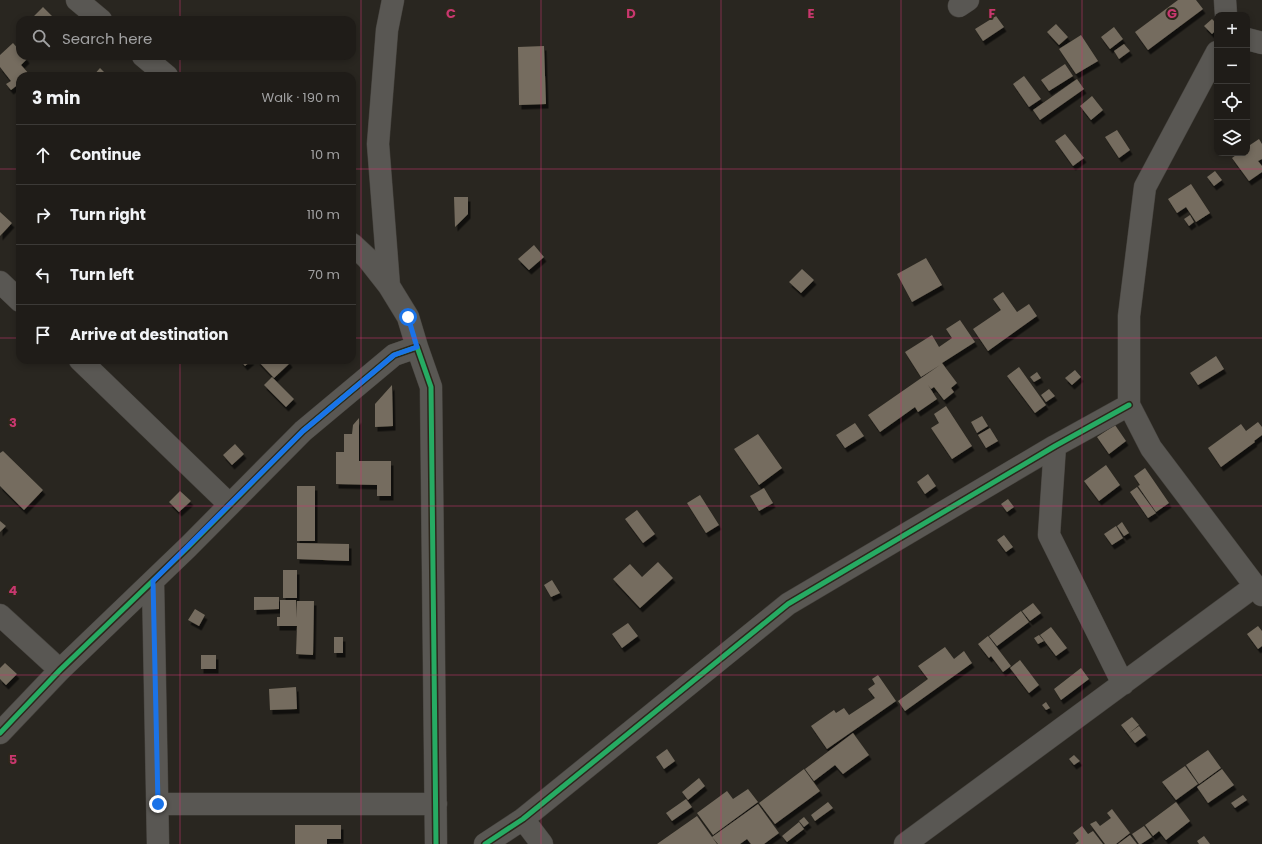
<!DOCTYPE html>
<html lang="en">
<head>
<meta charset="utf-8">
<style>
	body { margin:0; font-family:Poppins,sans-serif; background:#2c2925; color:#f1f3f6 }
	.controls { position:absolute; right:12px; top:12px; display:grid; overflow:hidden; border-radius:8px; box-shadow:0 2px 6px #0003 }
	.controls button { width:36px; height:36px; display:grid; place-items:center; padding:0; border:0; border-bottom:1px solid #3c3a37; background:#1f1c18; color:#f1f3f6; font:20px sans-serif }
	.stop { position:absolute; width:12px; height:12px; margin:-9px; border:3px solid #1a73e8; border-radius:50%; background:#fff }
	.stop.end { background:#1a73e8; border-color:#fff; box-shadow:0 1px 4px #0008 }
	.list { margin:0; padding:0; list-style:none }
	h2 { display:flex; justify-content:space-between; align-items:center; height:52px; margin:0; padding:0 16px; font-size:17px }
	h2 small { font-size:13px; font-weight:400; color:#a1a1a2 }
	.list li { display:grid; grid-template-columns:26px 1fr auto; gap:12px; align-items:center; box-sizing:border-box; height:60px; padding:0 16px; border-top:1px solid #3c3a37 }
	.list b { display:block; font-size:15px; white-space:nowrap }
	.list em { font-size:13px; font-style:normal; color:#a1a1a2 }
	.icon { flex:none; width:22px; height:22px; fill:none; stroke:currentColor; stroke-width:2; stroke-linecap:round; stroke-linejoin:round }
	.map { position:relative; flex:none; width:1262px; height:844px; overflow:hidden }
	.search { position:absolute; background:#1f1c18; box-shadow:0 2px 6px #0003; left:16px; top:16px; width:340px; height:44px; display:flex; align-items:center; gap:10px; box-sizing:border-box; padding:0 14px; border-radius:12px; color:#a1a1a2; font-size:15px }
	.panel { position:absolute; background:#1f1c18; box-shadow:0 2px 6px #0003; left:16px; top:72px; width:340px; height:292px; border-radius:12px }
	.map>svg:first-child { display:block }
	.building { fill:#756c5e; filter:url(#shadow) }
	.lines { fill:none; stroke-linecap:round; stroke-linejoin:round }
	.street-casing { stroke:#45423d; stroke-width:23 }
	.street { stroke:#595753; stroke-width:22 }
	.cycleway-casing { stroke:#2d271c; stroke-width:8 }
	.cycleway { stroke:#26ab63; stroke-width:5 }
	.route { stroke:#1a73e8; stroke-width:5 }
	.grid { fill:none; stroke:#c8376f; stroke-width:1; stroke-opacity:0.55 }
	.grid-label { font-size:13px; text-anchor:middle; font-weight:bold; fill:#c8376f; stroke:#2d271c; stroke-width:4; stroke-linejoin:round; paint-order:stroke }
</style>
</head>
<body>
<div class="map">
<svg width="1262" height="844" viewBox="0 0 1262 844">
	<defs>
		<filter id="shadow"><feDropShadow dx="2.5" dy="4.5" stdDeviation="0" flood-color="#0009"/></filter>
	</defs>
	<rect width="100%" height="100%" fill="#292620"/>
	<!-- building -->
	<path class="building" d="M 1178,0 L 1196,0 L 1203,9 L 1148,50 L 1135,32 Z
		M 43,7 L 54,18 L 53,20 L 30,20 Z
		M 996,16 L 1004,27 L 983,41 L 975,29 Z
		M 1212,19 L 1217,24 L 1217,29 L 1212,34 L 1204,26 Z
		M 1056,24 L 1068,37 L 1059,45 L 1047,32 Z
		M 1114,27 L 1123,39 L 1110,49 L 1101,37 Z
		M 1081,35 L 1098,61 L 1076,74 L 1059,49 Z
		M 13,43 L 20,51 L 20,56 L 25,56 L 27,59 L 21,65 L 30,75 L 20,76 L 20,83 L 11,90 L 6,84 L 11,81 L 0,67 L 0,55 Z
		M 1124,44 L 1130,51 L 1119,59 L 1114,51 Z
		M 544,46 L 546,104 L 519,105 L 518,47 Z
		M 1065,64 L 1073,76 L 1049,91 L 1041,80 Z
		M 100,68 L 108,76 L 93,76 Z
		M 1024,76 L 1041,99 L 1029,107 L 1013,84 Z
		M 1077,79 L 1084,89 L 1040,120 L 1033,110 Z
		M 1092,96 L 1103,110 L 1091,120 L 1080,106 Z
		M 1117,130 L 1130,150 L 1119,158 L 1105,137 Z
		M 1065,134 L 1084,158 L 1073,166 L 1055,141 Z
		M 1259,139 L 1262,144 L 1262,159 L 1258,161 L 1262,166 L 1262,172 L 1249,181 L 1232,158 L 1239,153 L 1247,153 L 1247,147 Z
		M 1215,171 L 1222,180 L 1214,186 L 1207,177 Z
		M 1191,184 L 1210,213 L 1196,222 L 1186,207 L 1177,213 L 1168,199 Z
		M 454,197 L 468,197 L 468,214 L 455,227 Z
		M 0,212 L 12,223 L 0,236 Z
		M 1190,215 L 1194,222 L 1189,226 L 1184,219 Z
		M 534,245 L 544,257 L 529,270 L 518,259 Z
		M 926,258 L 942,285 L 912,302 L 897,274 Z
		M 802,269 L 814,280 L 801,293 L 789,282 Z
		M 1003,292 L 1017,312 L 1029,304 L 1037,316 L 988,351 L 973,329 L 1001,310 L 993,299 Z
		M 960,320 L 975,342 L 942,363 L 957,383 L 951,388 L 954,392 L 944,400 L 934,387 L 931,389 L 928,385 L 937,399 L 918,412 L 915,407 L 880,432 L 868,415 L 940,365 L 921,377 L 905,352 L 932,335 L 939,347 L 952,338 L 946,329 Z
		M 1216,356 L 1224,369 L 1198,385 L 1190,373 Z
		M 240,360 L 252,360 L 245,366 Z
		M 257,360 L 288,360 L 290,363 L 274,378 Z
		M 1019,367 L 1046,405 L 1035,413 L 1007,376 Z
		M 1075,370 L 1081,377 L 1072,385 L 1065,378 Z
		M 1037,372 L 1041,378 L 1034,382 L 1030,377 Z
		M 272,377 L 294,399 L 286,407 L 264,385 Z
		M 392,385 L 393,426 L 375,427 L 375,404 Z
		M 1049,389 L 1055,396 L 1046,402 L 1041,395 Z
		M 946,406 L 972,446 L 952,459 L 931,428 L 939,423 L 934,414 Z
		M 982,416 L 988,426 L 977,433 L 971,422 Z
		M 359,418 L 359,461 L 391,461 L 391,496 L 377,496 L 377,485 L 336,484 L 336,452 L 344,452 L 344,434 L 352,434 L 353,425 Z
		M 1258,422 L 1262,427 L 1262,435 L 1254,441 L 1255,442 L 1221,467 L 1208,448 L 1241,424 L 1246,431 Z
		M 855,423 L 864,436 L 845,448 L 836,435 Z
		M 1115,425 L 1126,441 L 1109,454 L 1097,437 Z
		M 990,428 L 998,441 L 986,448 L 978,435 Z
		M 758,434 L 782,468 L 759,485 L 734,449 Z
		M 235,444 L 244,454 L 232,465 L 223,455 Z
		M 3,451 L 43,490 L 24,510 L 0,486 L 0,453 Z
		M 1106,465 L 1120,485 L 1099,501 L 1084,481 Z
		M 1145,468 L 1169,503 L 1156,512 L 1138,486 L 1140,485 L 1134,476 Z
		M 928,474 L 936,486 L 925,494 L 917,482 Z
		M 297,486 L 315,486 L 315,541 L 297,541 Z
		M 1137,487 L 1156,513 L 1148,518 L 1130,492 Z
		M 764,488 L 773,503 L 759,511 L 750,496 Z
		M 180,491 L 191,501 L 179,512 L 169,502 Z
		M 700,495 L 719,525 L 706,533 L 687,503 Z
		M 1008,499 L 1014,507 L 1007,512 L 1001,504 Z
		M 637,510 L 655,534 L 643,543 L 625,519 Z
		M 0,521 L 6,526 L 0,532 Z
		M 1122,522 L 1129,533 L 1124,536 L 1117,526 Z
		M 1116,526 L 1123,538 L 1112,545 L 1104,534 Z
		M 1004,535 L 1013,547 L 1006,552 L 997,540 Z
		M 297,543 L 349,544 L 349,561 L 297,559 Z
		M 658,562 L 673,578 L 640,608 L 613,579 L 630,564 L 642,577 Z
		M 283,570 L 297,570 L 297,598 L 283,598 Z
		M 552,580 L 560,593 L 551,597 L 544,585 Z
		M 254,597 L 279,597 L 279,609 L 254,610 Z
		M 280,600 L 296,600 L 297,618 L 297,601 L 314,601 L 313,655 L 296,654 L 297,626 L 277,626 L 277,617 L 280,617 Z
		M 1033,603 L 1041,613 L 1030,621 L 1022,611 Z
		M 195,609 L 205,615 L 199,626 L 188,620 Z
		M 1021,611 L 1029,622 L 997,646 L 989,636 Z
		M 628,623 L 638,636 L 622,648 L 612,634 Z
		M 1258,626 L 1262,631 L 1262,646 L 1258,649 L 1247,634 Z
		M 1051,627 L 1067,648 L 1056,656 L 1040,635 Z
		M 1039,635 L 1044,641 L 1038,644 L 1034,638 Z
		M 988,636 L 1011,666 L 1003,672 L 991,656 L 989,658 L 978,644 Z
		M 334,637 L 343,637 L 343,653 L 334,653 Z
		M 945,647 L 954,659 L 964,651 L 972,663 L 905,711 L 898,701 L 928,679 L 918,666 Z
		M 201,655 L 216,655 L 216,669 L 201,669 Z
		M 1020,660 L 1039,685 L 1029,693 L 1010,668 Z
		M 5,663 L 17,674 L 6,685 L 0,679 L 0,668 Z
		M 1081,668 L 1089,679 L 1061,700 L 1054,689 Z
		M 878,675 L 896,701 L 827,749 L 811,726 L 834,710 L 836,713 L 844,708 L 849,715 L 875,698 L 868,689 L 875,684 L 872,679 Z
		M 296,687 L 297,709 L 270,710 L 269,689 Z
		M 1046,702 L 1050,708 L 1046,710 L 1042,705 Z
		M 1132,717 L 1139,725 L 1128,734 L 1121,725 Z
		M 1139,726 L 1146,735 L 1135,743 L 1128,734 Z
		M 853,733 L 869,755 L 843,774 L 835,765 L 814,781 L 805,769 Z
		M 667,749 L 675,761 L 664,769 L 656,757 Z
		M 1208,750 L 1221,768 L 1199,784 L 1186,765 Z
		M 1074,755 L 1080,761 L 1074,765 L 1069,759 Z
		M 1185,766 L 1198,784 L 1176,800 L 1162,782 Z
		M 804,769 L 820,791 L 775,824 L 759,803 Z
		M 1222,769 L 1234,785 L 1208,803 L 1197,787 Z
		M 699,778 L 705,786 L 688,800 L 682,792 Z
		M 748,789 L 758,802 L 713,835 L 697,813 L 727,791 L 733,799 Z
		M 1243,795 L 1247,800 L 1235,808 L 1231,803 Z
		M 686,799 L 692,807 L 672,821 L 666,813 Z
		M 828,802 L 833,808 L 815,821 L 811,815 Z
		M 1176,802 L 1190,821 L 1166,840 L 1159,831 L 1153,836 L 1145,825 Z
		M 758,804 L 779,833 L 764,844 L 751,844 L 747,839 L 740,844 L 718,844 L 712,837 Z
		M 1112,809 L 1130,833 L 1116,844 L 1105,844 L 1090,824 L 1096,821 L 1100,826 L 1111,818 L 1107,813 Z
		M 697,816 L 717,844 L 657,844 Z
		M 804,817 L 809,823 L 804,827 L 799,821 Z
		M 799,822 L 804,829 L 787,842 L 782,836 Z
		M 295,825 L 341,825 L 341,839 L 327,839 L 327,844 L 295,844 Z
		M 1082,826 L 1088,834 L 1093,831 L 1103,844 L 1075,844 L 1079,841 L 1073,833 Z
		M 1144,826 L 1152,837 L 1141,844 L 1139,844 L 1132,834 Z
		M 1130,835 L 1137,844 L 1118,844 Z
		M 1204,836 L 1210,844 L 1199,844 L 1197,841 Z"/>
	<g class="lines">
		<!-- street casing -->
		<g class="street-casing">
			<path id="street" d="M 77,0 L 101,20
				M 1225,0 L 1226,15
				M 959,6 L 968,0
				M 1247,39 L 1262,43
				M 1217,52 L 1145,187 L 1129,316 L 1129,405 L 1151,448 L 1262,595
				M 143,56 L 167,76
				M 352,244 L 367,258 L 389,286 L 408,317 L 417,347
				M 0,282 L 20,301
				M 389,286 L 378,144 L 387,30 L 393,0
				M 80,360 L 229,504
				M 1055,446 L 1049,535 L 1123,684
				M 153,581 L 158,844
				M 0,615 L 60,670
				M 0,733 L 60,670 L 188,547 L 303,431 L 394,355 L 417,347 L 431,387 L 436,844
				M 158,804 L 436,804
				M 523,819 L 542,844
				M 485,844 L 523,819 L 788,604 L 1055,446 L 1129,405
				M 905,844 L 1255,586"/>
		</g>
		<!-- street -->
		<use href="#street" class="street"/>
		<!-- cycleway casing -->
		<g class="cycleway-casing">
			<path id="cycleway" d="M 0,733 L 60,670 L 188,547 L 303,431 L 394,355 L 417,347 L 431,387 L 436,844
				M 485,844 L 523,819 L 788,604 L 1055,446 L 1129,405"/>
		</g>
		<!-- cycleway -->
		<use href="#cycleway" class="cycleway"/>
	</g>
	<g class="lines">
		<!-- route -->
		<path class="route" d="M 158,804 L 153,581 L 303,431 L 394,355 L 417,347 L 408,317"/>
	</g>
	<!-- grid -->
	<path class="grid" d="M 180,0 L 180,20M 361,0 L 361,844M 541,0 L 541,844M 721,0 L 721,844M 901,0 L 901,844M 1082,0 L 1082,844M 180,56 L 180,76M 0,169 L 20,169M 352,169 L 1262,169M 0,338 L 20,338M 352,338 L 1262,338M 180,360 L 180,844M 0,506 L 1262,506M 0,675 L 1262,675"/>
	<g class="grid-label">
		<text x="451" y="18">C</text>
		<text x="631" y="18">D</text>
		<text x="811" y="18">E</text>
		<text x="992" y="18">F</text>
		<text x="1172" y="18">G</text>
		<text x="13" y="427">3</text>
		<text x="13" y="595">4</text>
		<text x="13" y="764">5</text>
	</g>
</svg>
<div class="controls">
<button>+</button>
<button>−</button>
<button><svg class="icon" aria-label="locate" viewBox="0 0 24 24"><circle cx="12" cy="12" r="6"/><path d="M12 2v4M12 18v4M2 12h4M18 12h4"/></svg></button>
<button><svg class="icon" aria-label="layers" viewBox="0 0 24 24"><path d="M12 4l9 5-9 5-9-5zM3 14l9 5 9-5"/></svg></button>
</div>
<div class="stop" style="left:408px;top:317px"></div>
<div class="stop end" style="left:158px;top:804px"></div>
<div class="search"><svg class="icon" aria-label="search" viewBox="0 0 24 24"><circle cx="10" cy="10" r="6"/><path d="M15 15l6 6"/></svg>Search here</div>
<section class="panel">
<h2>3 min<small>Walk · 190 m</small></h2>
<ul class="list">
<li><svg class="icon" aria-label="ahead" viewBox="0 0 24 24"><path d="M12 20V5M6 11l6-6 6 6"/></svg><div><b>Continue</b></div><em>10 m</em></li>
<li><svg class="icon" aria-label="right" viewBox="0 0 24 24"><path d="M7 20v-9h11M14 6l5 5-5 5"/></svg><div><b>Turn right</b></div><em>110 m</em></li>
<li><svg class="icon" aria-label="left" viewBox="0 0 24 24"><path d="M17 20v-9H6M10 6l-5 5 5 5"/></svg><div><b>Turn left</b></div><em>70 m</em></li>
<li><svg class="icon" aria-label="arrive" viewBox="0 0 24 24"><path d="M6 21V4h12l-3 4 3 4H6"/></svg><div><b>Arrive at destination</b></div></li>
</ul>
</section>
</div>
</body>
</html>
